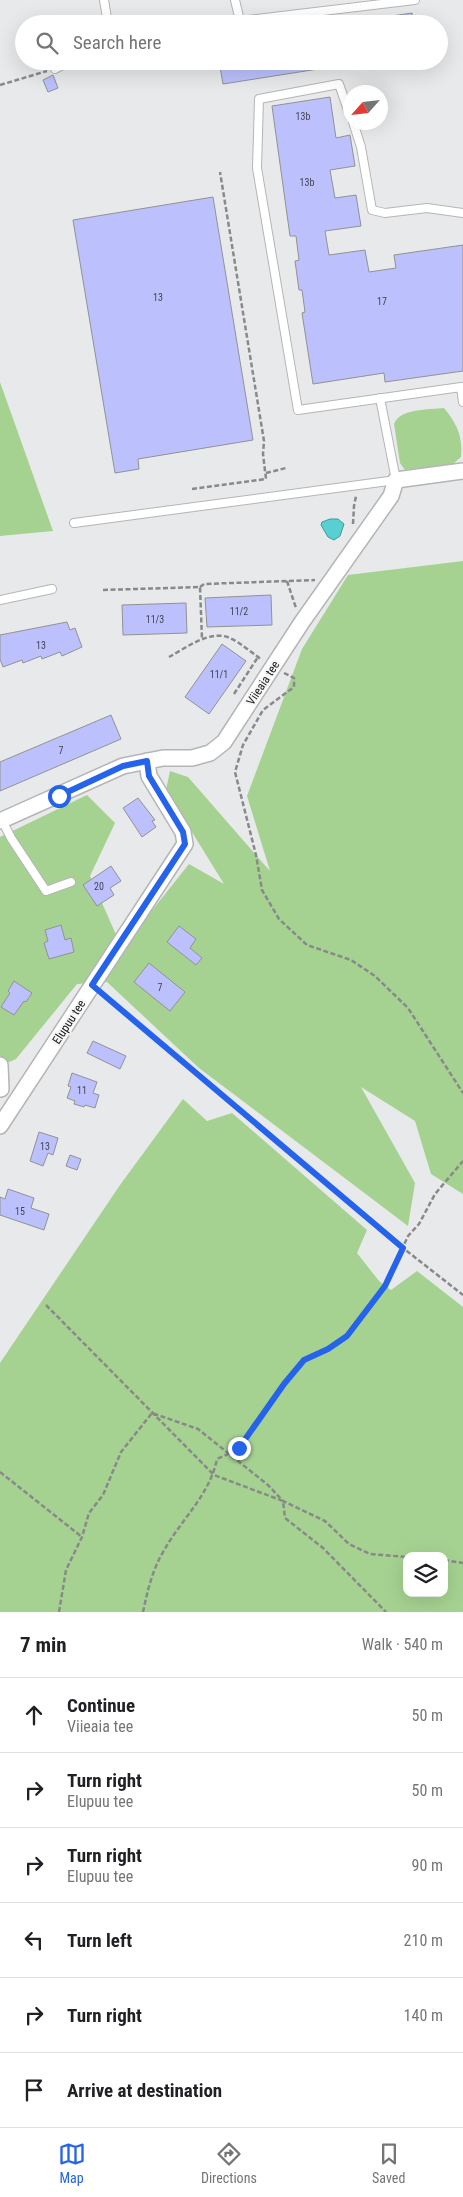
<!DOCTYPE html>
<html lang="en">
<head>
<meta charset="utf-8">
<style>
	body { margin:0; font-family:"Roboto Condensed",sans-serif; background:#f6f6f6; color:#202124 }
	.controls { position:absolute; right:15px; bottom:15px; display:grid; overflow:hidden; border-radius:10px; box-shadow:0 5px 20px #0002 }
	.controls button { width:45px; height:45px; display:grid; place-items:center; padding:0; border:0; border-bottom:1px solid #e0e0e0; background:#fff; color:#202124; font:25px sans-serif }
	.compass { position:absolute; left:343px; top:85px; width:45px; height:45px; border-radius:50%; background:#fff; box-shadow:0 5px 20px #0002; rotate:243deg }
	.stop { position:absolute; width:15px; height:15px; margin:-11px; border:4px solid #2563eb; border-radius:50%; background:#fff }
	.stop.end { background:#2563eb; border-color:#fff; box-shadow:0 1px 5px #0008 }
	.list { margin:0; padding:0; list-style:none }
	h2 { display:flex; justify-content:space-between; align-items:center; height:65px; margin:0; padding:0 20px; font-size:21px }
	h2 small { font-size:16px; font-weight:400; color:#757577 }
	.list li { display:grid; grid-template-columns:32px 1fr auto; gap:15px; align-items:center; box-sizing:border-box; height:75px; padding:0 20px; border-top:1px solid #e0e0e0 }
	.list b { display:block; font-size:19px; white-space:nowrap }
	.list p { margin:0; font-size:16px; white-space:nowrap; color:#757577 }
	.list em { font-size:16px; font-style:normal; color:#757577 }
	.icon { flex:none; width:28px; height:28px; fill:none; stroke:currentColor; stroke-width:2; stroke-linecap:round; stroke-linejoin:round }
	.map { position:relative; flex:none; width:463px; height:1612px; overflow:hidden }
	.search { position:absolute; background:#fff; box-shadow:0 5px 20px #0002; left:15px; right:15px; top:15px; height:55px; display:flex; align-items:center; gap:12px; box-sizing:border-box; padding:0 18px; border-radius:28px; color:#757577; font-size:19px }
	.sheet { height:515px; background:#fff }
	nav { display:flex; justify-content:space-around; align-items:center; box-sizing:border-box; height:70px; border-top:1px solid #e0e0e0; background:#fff; font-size:14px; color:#757577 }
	nav a { display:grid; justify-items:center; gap:2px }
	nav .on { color:#2563eb }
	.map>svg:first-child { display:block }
	.green { fill:#a5d291; fill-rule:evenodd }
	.water { fill:#58cfd1; stroke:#45989a }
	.building { fill:#bcc1fd; stroke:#919293 }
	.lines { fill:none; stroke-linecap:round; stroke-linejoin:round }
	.lane-casing { stroke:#b5b5b6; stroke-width:10 }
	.street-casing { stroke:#b5b5b6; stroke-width:18 }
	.path { stroke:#89898a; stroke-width:2.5; stroke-dasharray:5 2.5; stroke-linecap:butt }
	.lane { stroke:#fff; stroke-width:8 }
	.street { stroke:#fff; stroke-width:15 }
	.route { stroke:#2563eb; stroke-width:6 }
	.labels { text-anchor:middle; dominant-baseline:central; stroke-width:4; stroke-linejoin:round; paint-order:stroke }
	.number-label { font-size:10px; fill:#424352 }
	.street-label { font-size:12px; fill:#191919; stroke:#f6f6f7 }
</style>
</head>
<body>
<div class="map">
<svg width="463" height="1612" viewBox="0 0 463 1612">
	<rect width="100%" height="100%" fill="#e8e9ea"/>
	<!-- green -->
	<path class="green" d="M 0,382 L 53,531 L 0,536 Z
		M 444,408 C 457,424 463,436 461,457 L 453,464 L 405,470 L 400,463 L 394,424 C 400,408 429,410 444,408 Z
		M 463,561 L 463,1194 L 431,1174 L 415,1121 L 361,1087 L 415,1183 L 408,1226 L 199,1068 L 107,982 L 77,984 L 16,1059 L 0,1066 L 0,837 L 87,795 L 115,823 L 90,876 L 122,948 L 189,864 L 224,884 L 166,790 L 170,771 L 188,777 L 270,871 L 247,796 L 302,649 L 348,575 Z
		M 183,1099 L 207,1121 L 232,1113 L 367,1230 L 357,1253 L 379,1281 L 391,1290 L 417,1271 L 463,1307 L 463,1612 L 0,1612 L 0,1363 L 120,1185 ZM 407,1556 L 444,1556 L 444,1593 L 407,1593 Z"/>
	<!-- water -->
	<path class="water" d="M 330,519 L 338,519 L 344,524 L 340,536 L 334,540 L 328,537 L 321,525 L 322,522 Z"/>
	<!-- building -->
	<path class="building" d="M 412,13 L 414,24 L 380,24 L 379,18 Z
		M 219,61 L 330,61 L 331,67 L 223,84 Z
		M 53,75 L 58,88 L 48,92 L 43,80 Z
		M 330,97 L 336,138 L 350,135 L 355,166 L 330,170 L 335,198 L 356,195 L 361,226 L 325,231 L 329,255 L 365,250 L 369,272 L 396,268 L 394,255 L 463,245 L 463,371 L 385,382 L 384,373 L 313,384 L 302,313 L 305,312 L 302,290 L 299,290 L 295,261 L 299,260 L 296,236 L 290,236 L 272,106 Z
		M 213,197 L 253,440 L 138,459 L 139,469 L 115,473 L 73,220 Z
		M 271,595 L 272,625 L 207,627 L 205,598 Z
		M 186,603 L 187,633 L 123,635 L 122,605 Z
		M 67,622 L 70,630 L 75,628 L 82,647 L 62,656 L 60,652 L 42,659 L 41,656 L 23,663 L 22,660 L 3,667 L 0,659 L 0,635 Z
		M 222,644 L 246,661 L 209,714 L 185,697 Z
		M 111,715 L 121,739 L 0,791 L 0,762 Z
		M 138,798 L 155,820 L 152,821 L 156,827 L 142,837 L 123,808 Z
		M 111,866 L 121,881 L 110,888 L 114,895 L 97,906 L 83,885 Z
		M 61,925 L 65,940 L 71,938 L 74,952 L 49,959 L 44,943 L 48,941 L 45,930 Z
		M 179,926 L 196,939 L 190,948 L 202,958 L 196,965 L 167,942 Z
		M 149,963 L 185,992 L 170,1011 L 134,982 Z
		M 14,981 L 32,993 L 26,1002 L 24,1001 L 14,1015 L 1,1007 L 10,993 L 8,991 Z
		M 93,1041 L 126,1056 L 120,1069 L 87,1053 Z
		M 72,1073 L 97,1082 L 93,1093 L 99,1095 L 95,1108 L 85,1105 L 84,1107 L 74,1104 L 75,1101 L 67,1098 L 71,1087 L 68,1086 Z
		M 39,1132 L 58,1138 L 53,1155 L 48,1153 L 43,1166 L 30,1161 Z
		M 70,1155 L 81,1159 L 77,1170 L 66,1166 Z
		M 8,1189 L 34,1198 L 31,1208 L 49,1214 L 44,1230 L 0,1215 L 0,1197 L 5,1199 Z"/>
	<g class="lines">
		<!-- lane casing -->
		<g class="lane-casing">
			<path id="lane" d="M 104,0 L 108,24
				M 235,0 L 240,21 L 415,0
				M 55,69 L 70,61
				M 350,116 L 339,84 L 259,99 L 257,168 L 298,410 L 461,387 L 463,402
				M 353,122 L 361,147 L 372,210 L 385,213 L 427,208 L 463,213
				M 74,523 L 396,480 L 380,398
				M 0,600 L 52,589
				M 2,820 L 11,838 L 46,891 L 71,882"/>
		</g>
		<!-- street casing -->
		<g class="street-casing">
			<path id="street" d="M 0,821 L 123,766 L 163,758 L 192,758 L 210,753 L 224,742 L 302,622 L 391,496 L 396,480 L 463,471
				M 0,1065 L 1,1089
				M 0,1126 L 185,844 L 183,832 L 149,776 L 147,761"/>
		</g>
		<!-- path -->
		<path class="path" d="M 0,85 L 47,71
			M 266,473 L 286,468
			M 192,489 L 266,479 L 263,454 L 264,441 L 220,172
			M 353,524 L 354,506 L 356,496
			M 287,581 L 296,608
			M 200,587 L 204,584 L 315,580
			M 103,590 L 200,587 L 202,639
			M 169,657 C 186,648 210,629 230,638 C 241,643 252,653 262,660
			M 284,673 L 294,678 L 294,687 L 263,710 L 243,745 L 235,772 L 256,855 L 262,890 L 279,919 L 307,945 L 351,960 L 375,976 L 408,1008 L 463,1093
			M 234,694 L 258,657
			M 103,994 L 403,1248 L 463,1295
			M 46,1305 L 214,1475 L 283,1501 L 285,1518 L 323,1548 L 386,1612
			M 0,1472 L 82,1537
			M 444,1560 L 463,1563
			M 59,1612 L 66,1570 L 82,1537 L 89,1513 L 103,1495 L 121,1452 L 152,1413 L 198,1429 L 268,1485 L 283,1501 L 325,1521 L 349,1544 L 370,1554 L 407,1557
			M 143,1612 C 147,1593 152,1571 162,1554 C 180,1520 209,1497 217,1459 L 239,1449 L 284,1384 L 304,1360 L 328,1349 L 347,1336 L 385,1286 L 408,1236 L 419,1224 L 435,1194 L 463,1161"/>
		<!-- lane -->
		<use href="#lane" class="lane"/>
		<!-- street -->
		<use href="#street" class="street"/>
	</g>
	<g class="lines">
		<!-- route -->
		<path class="route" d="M 59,796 L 123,766 L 147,761 L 149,776 L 183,832 L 185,844 L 92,985 L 403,1248 L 385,1286 L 347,1336 L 328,1349 L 304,1360 L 284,1384 L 239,1448"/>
	</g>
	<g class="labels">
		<!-- number labels -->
		<g class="number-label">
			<text x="303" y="116">13b</text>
			<text x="307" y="182">13b</text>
			<text x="158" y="297">13</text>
			<text x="382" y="301">17</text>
			<text x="239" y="611">11/2</text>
			<text x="155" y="619">11/3</text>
			<text x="41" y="645">13</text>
			<text x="219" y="674">11/1</text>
			<text x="61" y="750">7</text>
			<text x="99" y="886">20</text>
			<text x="160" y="987">7</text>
			<text x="82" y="1090">11</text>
			<text x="45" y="1146">13</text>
			<text x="20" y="1211">15</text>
		</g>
		<!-- street labels -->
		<g class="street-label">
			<text transform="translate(263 683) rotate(-57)">Viieaia tee</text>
			<text transform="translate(69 1022) rotate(-57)">Elupuu tee</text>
		</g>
	</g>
</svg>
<div class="controls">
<button><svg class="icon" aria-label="layers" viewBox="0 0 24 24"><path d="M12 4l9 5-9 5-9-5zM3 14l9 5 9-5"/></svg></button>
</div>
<svg class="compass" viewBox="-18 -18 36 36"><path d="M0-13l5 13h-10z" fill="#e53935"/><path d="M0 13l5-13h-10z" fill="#757577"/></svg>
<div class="stop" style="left:59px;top:796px"></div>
<div class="stop end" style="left:239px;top:1448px"></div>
<div class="search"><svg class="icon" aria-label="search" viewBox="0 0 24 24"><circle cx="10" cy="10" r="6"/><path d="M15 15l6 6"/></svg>Search here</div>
</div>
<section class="sheet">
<h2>7 min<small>Walk · 540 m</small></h2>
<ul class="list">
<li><svg class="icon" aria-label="ahead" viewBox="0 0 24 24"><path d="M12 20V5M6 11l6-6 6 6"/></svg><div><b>Continue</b><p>Viieaia tee</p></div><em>50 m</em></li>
<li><svg class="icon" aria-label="right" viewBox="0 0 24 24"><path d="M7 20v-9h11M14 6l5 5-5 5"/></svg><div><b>Turn right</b><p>Elupuu tee</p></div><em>50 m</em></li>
<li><svg class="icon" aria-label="right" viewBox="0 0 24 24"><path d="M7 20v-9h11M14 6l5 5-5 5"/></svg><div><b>Turn right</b><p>Elupuu tee</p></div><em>90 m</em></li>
<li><svg class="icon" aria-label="left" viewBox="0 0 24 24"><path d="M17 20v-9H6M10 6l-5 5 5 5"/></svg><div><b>Turn left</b></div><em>210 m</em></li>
<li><svg class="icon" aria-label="right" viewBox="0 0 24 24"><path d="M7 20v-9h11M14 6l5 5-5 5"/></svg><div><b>Turn right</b></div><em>140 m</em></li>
<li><svg class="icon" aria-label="arrive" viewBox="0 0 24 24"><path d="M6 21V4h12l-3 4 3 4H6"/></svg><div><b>Arrive at destination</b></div></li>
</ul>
</section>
<nav>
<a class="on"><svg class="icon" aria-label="map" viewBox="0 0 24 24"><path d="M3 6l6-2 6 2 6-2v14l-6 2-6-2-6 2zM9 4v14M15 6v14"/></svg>Map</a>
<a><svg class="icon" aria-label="directions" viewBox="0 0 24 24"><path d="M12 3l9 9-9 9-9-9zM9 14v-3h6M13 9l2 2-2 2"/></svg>Directions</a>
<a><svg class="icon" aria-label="saved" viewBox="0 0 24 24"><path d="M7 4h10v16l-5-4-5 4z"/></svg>Saved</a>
</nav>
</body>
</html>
